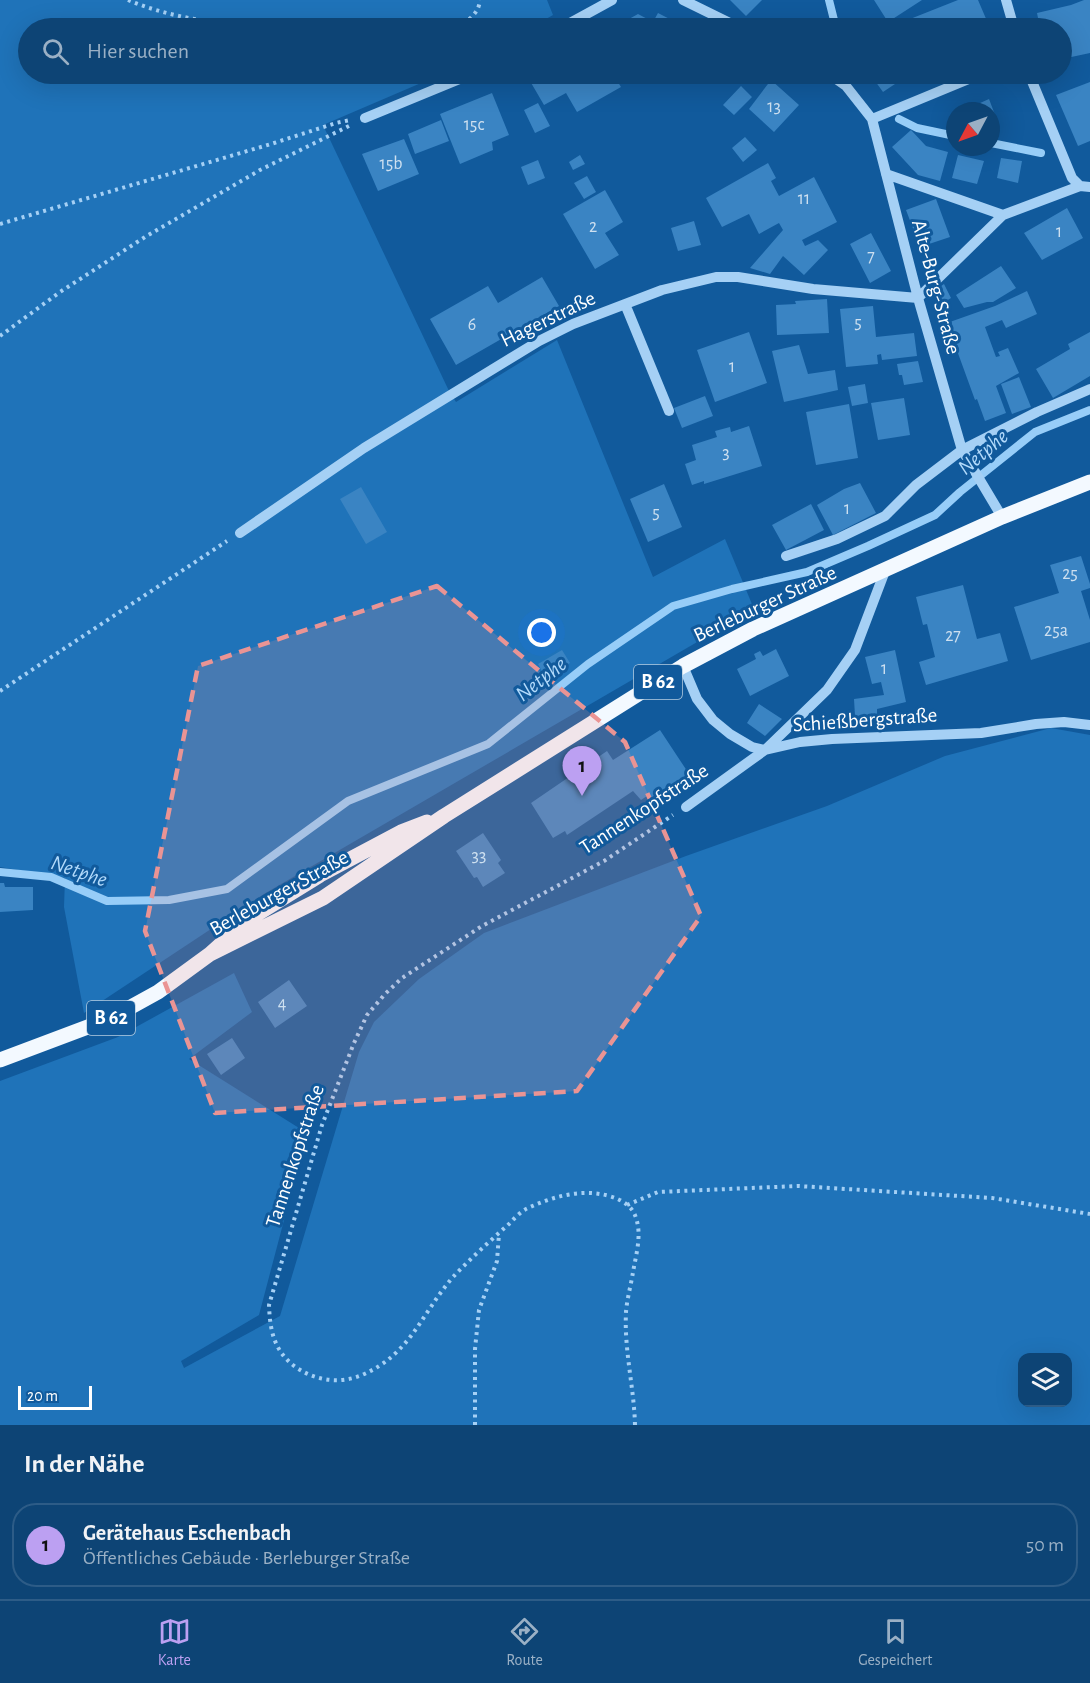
<!DOCTYPE html>
<html lang="de">
<head>
<meta charset="utf-8">
<style>
	body { margin:0; font-family:"Alegreya Sans",sans-serif; background:#1b4e7d; color:#f1f3f6 }
	.controls { position:absolute; right:18px; bottom:18px; display:grid; overflow:hidden; border-radius:12px; box-shadow:0 6px 24px #0002 }
	.controls button { width:54px; height:54px; display:grid; place-items:center; padding:0; border:0; border-bottom:2px solid #2d5c87; background:#0d4475; color:#f1f3f6; font:30px sans-serif }
	.compass { position:absolute; left:946px; top:102px; width:54px; height:54px; border-radius:50%; background:#0d4475; box-shadow:0 6px 24px #0002; rotate:229deg }
	.scale { position:absolute; left:18px; bottom:15px; width:74px; box-sizing:border-box; padding-left:6px; border:3px solid #fff; border-top:0; font-size:16px; line-height:21px; white-space:nowrap; color:#fff; -webkit-text-stroke:4px #115a9c; paint-order:stroke }
	.you { position:absolute; left:542px; top:633px; width:21px; height:21px; margin:-15px; border:4px solid #fff; border-radius:50%; background:#1a73e8; box-shadow:0 0 0 9px #1a73e833 }
	.badge { display:grid; place-items:center; width:39px; height:39px; border-radius:50%; background:#bca0f2; color:#111; font-size:20px; font-weight:700 }
	.pin { position:absolute; translate:-50% -50px; filter:drop-shadow(0 2px 3px #0008) }
	.pin::after { content:''; position:absolute; top:32px; width:21px; height:18px; background:inherit; clip-path:polygon(0 0,100% 0,50% 100%) }
	.list { margin:0; padding:0; list-style:none }
	h2 { display:flex; justify-content:space-between; align-items:center; height:78px; margin:0; padding:0 24px; font-size:26px }
	h2 small { font-size:20px; font-weight:400; color:#9ab0c5 }
	.list li { display:grid; grid-template-columns:39px 1fr auto; gap:18px; align-items:center; box-sizing:border-box; height:84px; margin:0 12px 12px; padding:0 12px; border:2px solid #2d5c87; border-radius:24px }
	.list b { display:block; font-size:22px; white-space:nowrap }
	.list p { margin:0; font-size:20px; white-space:nowrap; color:#9ab0c5 }
	.list em { font-size:20px; font-style:normal; color:#9ab0c5 }
	.icon { flex:none; width:33px; height:33px; fill:none; stroke:currentColor; stroke-width:2; stroke-linecap:round; stroke-linejoin:round }
	.map { position:relative; flex:none; width:1090px; height:1425px; overflow:hidden }
	.search { position:absolute; background:#0d4475; box-shadow:0 6px 24px #0002; left:18px; right:18px; top:18px; height:66px; display:flex; align-items:center; gap:15px; box-sizing:border-box; padding:0 21px; border-radius:33px; color:#9ab0c5; font-size:22px }
	.sheet { height:174px; background:#0d4475 }
	nav { display:flex; justify-content:space-around; align-items:center; box-sizing:border-box; height:84px; border-top:2px solid #2d5c87; background:#0d4475; font-size:16px; color:#9ab0c5 }
	nav a { display:grid; justify-items:center; gap:3px }
	nav .on { color:#bca0f2 }
	.map>svg:first-child { display:block }
	.green { fill:#1f73b9; fill-rule:evenodd }
	.lines { fill:none; stroke-linecap:round; stroke-linejoin:round }
	.stream { stroke:#97cdf8; stroke-width:8 }
	.building { fill:#3a84c3 }
	.path { stroke:#a5d0f5; stroke-width:4; stroke-dasharray:3 4.5; stroke-linecap:butt }
	.minor { stroke:#a5d0f5; stroke-width:10 }
	.major { stroke:#f3f9ff; stroke-width:15 }
	.marked { fill:#ea9494; fill-opacity:0.2; stroke:#ea9494; stroke-width:4.5; stroke-dasharray:12 8; stroke-linejoin:round }
	.labels { text-anchor:middle; dominant-baseline:central; stroke-width:6; stroke-linejoin:round; paint-order:stroke }
	.number-label { font-size:18px; fill:#cee0f0 }
	.shield { fill:#115a9c; stroke:#b8cee1; stroke-width:1.5 }
	.shield-label { font-size:20px; font-weight:bold; fill:#fff }
	.street-label { font-size:21px; fill:#fff; stroke:#115a9c }
	.water-label { font-size:22px; font-style:italic; fill:#b2dafb; stroke:#115a9c }
</style>
</head>
<body>
<div class="map">
<svg width="1090" height="1425" viewBox="0 0 1090 1425">
	<rect width="100%" height="100%" fill="#115a9c"/>
	<!-- green -->
	<path class="green" d="M 0,0 L 547,0 L 553,15 L 530,28 L 28,28 L 28,74 L 442,74 L 323,125 L 449,391 L 456,402 L 557,340 L 653,577 L 725,539 L 754,609 L 264,894 L 84,1013 L 64,907 L 65,878 L 0,867 Z
		M 1051,728 L 1090,735 L 1090,1425 L 0,1425 L 0,1081 L 118,1037 L 234,973 L 252,1012 L 189,1059 L 307,1133 L 259,1315 L 181,1361 L 184,1368 L 280,1316 L 359,1052 L 374,1022 L 419,979 L 484,933 L 686,856 L 827,806 L 945,756 ZM 1022,1358 L 1068,1358 L 1068,1402 L 1022,1402 Z"/>
	<g class="lines">
		<!-- stream -->
		<path class="stream" d="M 829,0 L 836,28
			M 899,119 L 917,128 L 955,136
			M 991,143 L 1041,153
			M 0,872 L 51,877 L 107,901 L 169,900 L 227,889 L 348,801 L 488,744 L 588,664 L 673,606 L 732,589 L 807,572 L 868,546 L 935,515 L 960,492 L 1035,432 L 1090,410"/>
	</g>
	<!-- building -->
	<path class="building" d="M 730,0 L 762,0 L 746,16 Z
		M 874,0 L 922,0 L 888,22 Z
		M 958,0 L 978,0 L 990,28 L 901,28 L 907,25 L 905,21 Z
		M 1084,0 L 1090,0 L 1090,53 L 1062,59 L 1062,28 L 1040,28 L 1037,13 L 1071,5 Z
		M 658,13 L 687,28 L 622,28 L 629,19 L 638,14 L 653,22 Z
		M 542,74 L 613,74 L 621,87 L 577,112 L 566,93 L 544,105 L 530,81 Z
		M 870,74 L 910,74 L 883,92 Z
		M 771,80 L 799,105 L 774,132 L 749,109 Z
		M 1090,82 L 1090,141 L 1078,146 L 1056,95 Z
		M 741,86 L 752,97 L 734,115 L 723,105 Z
		M 492,93 L 509,135 L 492,142 L 493,150 L 460,164 L 440,114 Z
		M 989,99 L 997,120 L 991,122 L 991,111 L 970,111 L 969,108 Z
		M 538,103 L 550,126 L 535,133 L 524,110 Z
		M 441,120 L 449,141 L 415,154 L 408,134 Z
		M 911,130 L 926,146 L 948,152 L 940,181 L 918,175 L 892,147 Z
		M 745,137 L 757,150 L 743,162 L 732,148 Z
		M 404,139 L 419,174 L 378,191 L 362,154 Z
		M 580,155 L 585,164 L 573,170 L 569,162 Z
		M 958,155 L 984,161 L 977,184 L 952,178 Z
		M 1001,158 L 1022,161 L 1018,183 L 997,178 Z
		M 538,160 L 545,178 L 528,185 L 521,167 Z
		M 768,163 L 776,178 L 771,181 L 779,196 L 814,177 L 837,222 L 802,240 L 805,246 L 818,240 L 828,250 L 804,275 L 783,256 L 770,274 L 750,268 L 783,230 L 779,223 L 759,234 L 749,214 L 722,227 L 706,198 Z
		M 587,176 L 596,192 L 584,199 L 574,183 Z
		M 605,190 L 623,222 L 605,233 L 619,255 L 595,269 L 563,214 Z
		M 936,199 L 950,237 L 920,247 L 906,210 Z
		M 1067,208 L 1083,238 L 1042,260 L 1024,233 Z
		M 694,221 L 701,245 L 678,251 L 671,228 Z
		M 871,233 L 891,271 L 870,283 L 850,244 Z
		M 1001,266 L 1016,288 L 993,302 L 987,302 L 964,308 L 956,295 Z
		M 542,277 L 559,306 L 456,365 L 430,319 L 488,286 L 498,303 Z
		M 944,284 L 951,298 L 943,303 L 935,290 Z
		M 1027,291 L 1037,314 L 1006,328 L 1002,320 L 985,327 L 996,357 L 1000,356 L 998,352 L 1008,348 L 1019,373 L 996,386 L 1006,413 L 985,421 L 977,399 L 975,400 L 947,323 L 995,306 Z
		M 827,299 L 829,333 L 777,335 L 776,305 L 796,304 L 795,301 Z
		M 873,306 L 876,337 L 914,333 L 917,356 L 882,360 L 881,354 L 877,355 L 878,364 L 846,367 L 840,309 Z
		M 749,332 L 767,383 L 715,402 L 697,350 Z
		M 1090,332 L 1090,376 L 1053,398 L 1036,369 L 1070,349 L 1068,344 Z
		M 799,345 L 808,374 L 835,370 L 838,390 L 784,402 L 772,351 Z
		M 918,361 L 923,382 L 904,385 L 902,375 L 899,375 L 897,364 Z
		M 1019,377 L 1031,407 L 1012,414 L 1001,384 Z
		M 865,384 L 868,403 L 852,406 L 848,387 Z
		M 705,396 L 713,416 L 682,428 L 674,408 Z
		M 904,398 L 910,435 L 878,440 L 871,403 Z
		M 849,404 L 858,458 L 816,465 L 806,412 Z
		M 749,426 L 762,466 L 704,484 L 704,481 L 692,485 L 685,464 L 696,460 L 692,445 L 717,437 L 715,431 L 730,427 L 731,432 Z
		M 860,483 L 876,513 L 833,535 L 817,505 L 844,489 Z
		M 664,484 L 682,527 L 648,542 L 630,499 Z
		M 361,487 L 387,532 L 366,544 L 340,499 Z
		M 811,504 L 824,530 L 786,550 L 772,525 Z
		M 1081,556 L 1090,584 L 1090,588 L 1081,591 L 1090,620 L 1090,642 L 1031,660 L 1014,607 L 1059,593 L 1050,565 Z
		M 963,585 L 977,639 L 1000,633 L 1008,661 L 926,685 L 919,662 L 935,657 L 927,624 L 923,625 L 916,597 Z
		M 776,649 L 789,676 L 750,696 L 737,669 L 756,659 L 754,654 L 760,651 L 763,656 Z
		M 562,650 L 570,663 L 545,677 L 538,664 Z
		M 895,650 L 906,702 L 877,709 L 877,714 L 855,716 L 854,699 L 884,695 L 881,682 L 872,684 L 865,657 Z
		M 759,704 L 782,719 L 765,736 L 747,723 Z
		M 660,730 L 695,783 L 656,809 L 647,796 L 641,800 L 633,791 L 567,835 L 565,831 L 553,838 L 531,803 L 607,751 L 613,760 Z
		M 483,833 L 501,860 L 498,863 L 505,873 L 483,887 L 477,877 L 474,878 L 456,851 Z
		M 0,883 L 4,883 L 5,887 L 33,887 L 33,910 L 0,912 Z
		M 289,980 L 307,1006 L 275,1028 L 258,1002 Z
		M 232,1038 L 245,1058 L 221,1075 L 207,1054 Z"/>
	<g class="lines">
		<!-- path -->
		<path class="path" d="M 128,0 C 170,18 220,24 266,28
			M 457,28 C 467,21 479,14 480,0
			M 0,224 L 271,144 L 336,123 L 350,120
			M 0,336 L 60,292 L 145,237 L 260,170 L 351,125
			M 0,691 L 227,541
			M 627,1205 L 658,1192 L 798,1186 L 992,1198 L 1090,1214
			M 475,1425 L 475,1349 L 479,1310 L 497,1261 L 499,1234
			M 635,1425 C 634,1387 624,1350 626,1312 C 627,1299 631,1285 633,1272 C 636,1255 642,1235 636,1218 C 632,1203 614,1196 600,1194 C 575,1190 549,1198 526,1209 C 520,1212 514,1219 509,1224 C 490,1241 470,1259 453,1277 C 421,1314 411,1354 362,1375 C 340,1384 317,1381 297,1368 C 274,1352 270,1331 269,1305 L 322,1125 L 354,1043 L 367,1015 L 385,994 L 402,978 L 482,926 L 604,861 L 673,815"/>
		<!-- minor -->
		<path class="minor" d="M 683,0 L 740,28
			M 1006,0 L 1014,28
			M 561,28 L 612,0
			M 829,74 L 846,86 L 872,119 L 918,298 L 962,450 L 1002,517
			M 1029,74 L 1072,178 L 1080,186 L 1090,187
			M 365,118 L 472,74
			M 872,119 L 981,74
			M 886,174 L 1003,215
			M 918,298 L 1003,215 L 1080,186
			M 625,304 L 669,411
			M 240,533 L 364,448 L 539,341 L 573,324 L 662,290 L 716,277 L 738,277 L 813,289 L 918,298
			M 786,556 L 837,539 L 885,516 L 916,485 L 962,450 L 1037,412 L 1090,389
			M 683,666 L 697,699 L 713,720 L 730,734 L 752,747 L 765,750 L 800,742 L 832,739 L 981,733 L 1036,724 L 1064,722 L 1090,725
			M 686,807 L 765,750 L 827,690 L 855,650 L 885,571"/>
		<!-- major -->
		<path class="major" d="M 210,954 L 323,898 L 444,816 L 683,666 L 753,629 L 1002,517 L 1090,482
			M 0,1060 L 109,1019 L 158,992 L 210,954 L 249,919 L 320,875 L 401,832 L 427,822"/>
	</g>
	<!-- marked area -->
	<path class="marked" d="M 437,586 L 625,742 L 701,916 L 577,1091 L 215,1113 L 145,931 L 198,666 Z"/>
	<g class="labels">
		<!-- number labels -->
		<g class="number-label">
			<text x="774" y="107">13</text>
			<text x="474" y="125">15c</text>
			<text x="391" y="164">15b</text>
			<text x="804" y="199">11</text>
			<text x="593" y="227">2</text>
			<text x="1059" y="232">1</text>
			<text x="871" y="257">7</text>
			<text x="858" y="323">5</text>
			<text x="472" y="325">6</text>
			<text x="732" y="367">1</text>
			<text x="726" y="453">3</text>
			<text x="847" y="509">1</text>
			<text x="656" y="513">5</text>
			<text x="1070" y="574">25</text>
			<text x="1056" y="631">25a</text>
			<text x="953" y="636">27</text>
			<text x="884" y="669">1</text>
			<text x="479" y="856">33</text>
			<text x="282" y="1004">4</text>
		</g>
		<!-- shield labels -->
		<g class="shield">
			<rect x="634" y="665" width="48" height="34" rx="4.5"/>
			<rect x="87" y="1001" width="48" height="34" rx="4.5"/>
		</g>
		<g class="shield-label">
			<text x="658" y="682">B 62</text>
			<text x="111" y="1018">B 62</text>
		</g>
		<!-- street labels -->
		<g class="street-label">
			<text transform="translate(936 287) rotate(75)">Alte-Burg-Straße</text>
			<text transform="translate(548 319) rotate(-26)">Hagerstraße</text>
			<text transform="translate(765 604) rotate(-25)">Berleburger Straße</text>
			<text transform="translate(865 720) rotate(-4)">Schießbergstraße</text>
			<text transform="translate(644 809) rotate(-33)">Tannenkopfstraße</text>
			<text transform="translate(279 893) rotate(-29)">Berleburger Straße</text>
			<text transform="translate(295 1156) rotate(-72)">Tannenkopfstraße</text>
		</g>
		<!-- water labels -->
		<g class="water-label">
			<text transform="translate(983 452) rotate(-40)">Netphe</text>
			<text transform="translate(541 679) rotate(-38)">Netphe</text>
			<text transform="translate(79 871) rotate(19)">Netphe</text>
		</g>
	</g>
</svg>
<div class="controls">
<button><svg class="icon" aria-label="layers" viewBox="0 0 24 24"><path d="M12 4l9 5-9 5-9-5zM3 14l9 5 9-5"/></svg></button>
</div>
<svg class="compass" viewBox="-18 -18 36 36"><path d="M0-13l5 13h-10z" fill="#e53935"/><path d="M0 13l5-13h-10z" fill="#9ab0c5"/></svg>
<div class="scale">20 m</div>
<div class="you"></div>
<div class="pin badge" style="left:582px;top:796px">1</div>
<div class="search"><svg class="icon" aria-label="search" viewBox="0 0 24 24"><circle cx="10" cy="10" r="6"/><path d="M15 15l6 6"/></svg>Hier suchen</div>
</div>
<section class="sheet">
<h2>In der Nähe<small></small></h2>
<ul class="list">
<li><span class="badge">1</span><div><b>Gerätehaus Eschenbach</b><p>Öffentliches Gebäude · Berleburger Straße</p></div><em>50 m</em></li>
</ul>
</section>
<nav>
<a class="on"><svg class="icon" aria-label="map" viewBox="0 0 24 24"><path d="M3 6l6-2 6 2 6-2v14l-6 2-6-2-6 2zM9 4v14M15 6v14"/></svg>Karte</a>
<a><svg class="icon" aria-label="directions" viewBox="0 0 24 24"><path d="M12 3l9 9-9 9-9-9zM9 14v-3h6M13 9l2 2-2 2"/></svg>Route</a>
<a><svg class="icon" aria-label="saved" viewBox="0 0 24 24"><path d="M7 4h10v16l-5-4-5 4z"/></svg>Gespeichert</a>
</nav>
</body>
</html>
